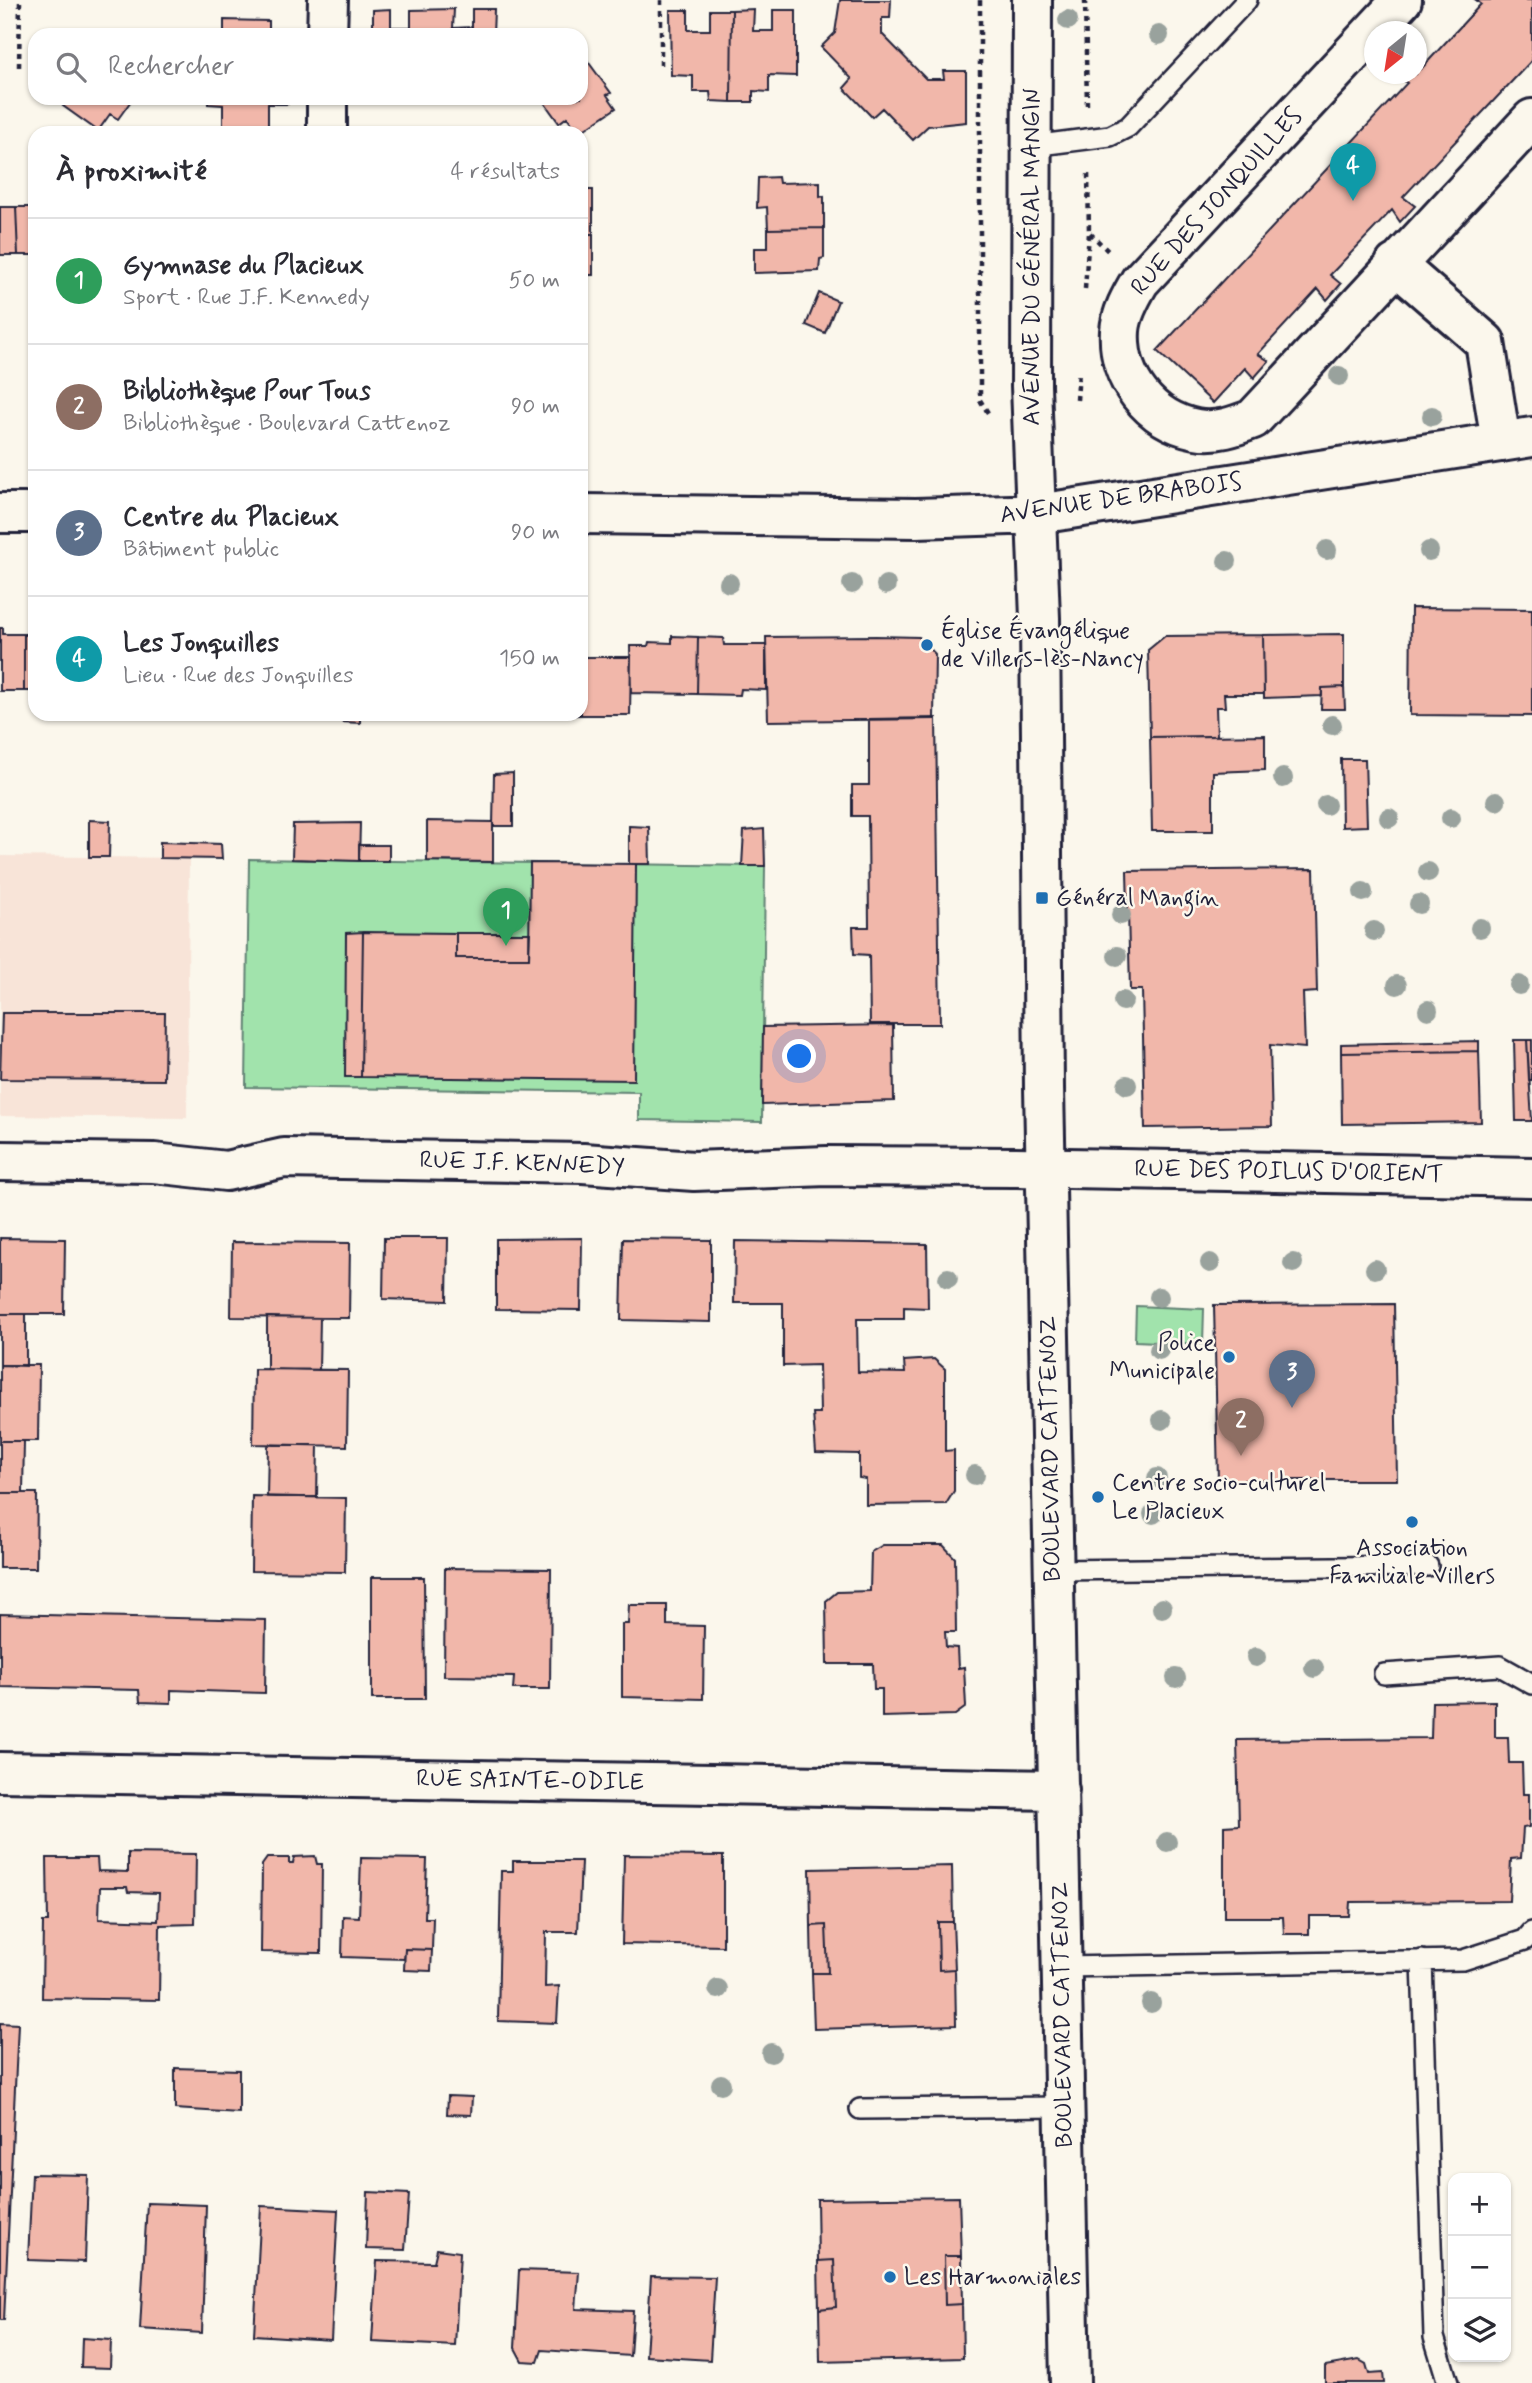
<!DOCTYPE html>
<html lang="fr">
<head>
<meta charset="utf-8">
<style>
	body { margin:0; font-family:Mynerve,sans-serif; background:#f2f2f3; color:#2b2b33 }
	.controls { position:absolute; right:21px; bottom:21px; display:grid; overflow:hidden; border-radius:14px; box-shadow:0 2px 5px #0004 }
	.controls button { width:63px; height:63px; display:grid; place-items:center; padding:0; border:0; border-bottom:2px solid #e1e1e2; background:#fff; color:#2b2b33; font:35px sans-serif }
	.compass { position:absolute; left:1364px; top:21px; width:63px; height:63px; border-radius:50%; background:#fff; box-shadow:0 2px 5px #0004; rotate:210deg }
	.you { position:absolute; left:800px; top:1057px; width:24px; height:24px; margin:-18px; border:5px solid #fff; border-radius:50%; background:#1a73e8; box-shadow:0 0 0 10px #1a73e833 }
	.badge { display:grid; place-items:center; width:46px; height:46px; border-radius:50%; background:#111827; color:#fff; font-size:23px; font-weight:700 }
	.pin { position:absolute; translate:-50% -58px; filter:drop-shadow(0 2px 4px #0008) }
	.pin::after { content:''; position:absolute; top:37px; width:24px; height:21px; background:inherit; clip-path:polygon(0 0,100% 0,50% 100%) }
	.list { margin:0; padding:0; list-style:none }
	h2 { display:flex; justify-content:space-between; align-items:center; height:91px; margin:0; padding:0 28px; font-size:30px }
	h2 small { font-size:23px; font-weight:400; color:#7c7c81 }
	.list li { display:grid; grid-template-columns:46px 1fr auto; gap:21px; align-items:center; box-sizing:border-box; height:126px; padding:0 28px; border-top:2px solid #e1e1e2 }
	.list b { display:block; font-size:26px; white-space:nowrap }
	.list p { margin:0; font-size:23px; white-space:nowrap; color:#7c7c81 }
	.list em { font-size:23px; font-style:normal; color:#7c7c81 }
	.icon { flex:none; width:38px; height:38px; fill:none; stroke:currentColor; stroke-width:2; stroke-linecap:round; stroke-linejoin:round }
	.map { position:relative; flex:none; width:1532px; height:2383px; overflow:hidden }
	.search { position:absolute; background:#fff; box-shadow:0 2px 5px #0004; left:28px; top:28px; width:560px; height:77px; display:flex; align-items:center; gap:18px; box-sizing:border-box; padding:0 24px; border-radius:21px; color:#7c7c81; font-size:26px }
	.panel { position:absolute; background:#fff; box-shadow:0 2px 5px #0004; left:28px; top:126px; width:560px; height:595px; border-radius:21px }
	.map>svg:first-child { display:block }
	.built { fill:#f8e4d8 }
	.green { fill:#a1e3ac; stroke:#628274; stroke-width:2 }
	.building { fill:#f1b7aa; stroke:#22223b; stroke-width:2; fill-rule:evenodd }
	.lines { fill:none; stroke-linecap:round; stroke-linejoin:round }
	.service-casing { stroke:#22223b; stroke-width:24 }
	.minor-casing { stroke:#22223b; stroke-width:44 }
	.tertiary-casing { stroke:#22223b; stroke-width:44 }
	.path { stroke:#22223b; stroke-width:4.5; stroke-dasharray:5 5; stroke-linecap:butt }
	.service { stroke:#fbf7ec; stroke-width:19 }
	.minor { stroke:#fbf7ec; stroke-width:38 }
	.tertiary { stroke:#fbf7ec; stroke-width:38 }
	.tree { fill:#99a29d }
	.poi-dot { fill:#1f6fb2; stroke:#fbf7ec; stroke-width:2.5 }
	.labels { text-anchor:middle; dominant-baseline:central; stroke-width:5; stroke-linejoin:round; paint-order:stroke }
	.street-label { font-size:24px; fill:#22223b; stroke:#fbf7ec }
	.poi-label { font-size:24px; fill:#22223b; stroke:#fbf7ec; text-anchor:start }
</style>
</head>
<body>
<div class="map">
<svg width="1532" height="2383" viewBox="0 0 1532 2383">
	<rect width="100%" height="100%" fill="#fbf7ec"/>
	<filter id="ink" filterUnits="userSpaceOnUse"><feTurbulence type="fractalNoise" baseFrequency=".0143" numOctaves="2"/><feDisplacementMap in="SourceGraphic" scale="14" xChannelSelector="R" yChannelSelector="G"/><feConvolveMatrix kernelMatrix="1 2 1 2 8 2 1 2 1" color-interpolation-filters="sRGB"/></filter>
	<g filter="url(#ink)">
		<!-- built -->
		<path class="built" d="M 0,856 L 189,858 L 187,1118 L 0,1116 Z"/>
		<!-- green -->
		<path class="green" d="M 249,859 L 765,866 L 762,1122 L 639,1120 L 639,1092 L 246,1087 Z
			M 1136,1306 L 1204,1309 L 1203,1344 L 1135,1341 Z"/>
		<!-- building -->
		<path class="building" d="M 840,0 L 891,0 L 890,18 L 882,18 L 882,34 L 926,79 L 944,79 L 943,71 L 966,71 L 966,122 L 928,126 L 913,140 L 882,108 L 872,117 L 844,88 L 852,79 L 821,47 L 835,33 Z
			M 1476,0 L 1532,0 L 1532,60 L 1403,197 L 1415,206 L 1400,222 L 1392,210 L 1330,275 L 1341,284 L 1327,300 L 1318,289 L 1258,354 L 1269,361 L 1254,378 L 1245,368 L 1213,403 L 1157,351 L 1407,83 L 1396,75 L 1416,74 L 1416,64 L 1421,69 L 1481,4 Z
			M 391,9 L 391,27 L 411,27 L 411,10 L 454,9 L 453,28 L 472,27 L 472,9 L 494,9 L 493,35 L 373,35 L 373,10 Z
			M 754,9 L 753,31 L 773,31 L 773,10 L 796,10 L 796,76 L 769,75 L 769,92 L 753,91 L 753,102 L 731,102 L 732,10 Z
			M 670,10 L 688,10 L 688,30 L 710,30 L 710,10 L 732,10 L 731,102 L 711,101 L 710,92 L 693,92 L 693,76 L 671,75 Z
			M 224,20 L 269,21 L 269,35 L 224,35 Z
			M 581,52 L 611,93 L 607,95 L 616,108 L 579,133 L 567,117 L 559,123 L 541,98 L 581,98 Z
			M 69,98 L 133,98 L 118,119 L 110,114 L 98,131 L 63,106 Z
			M 208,98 L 289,98 L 288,104 L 268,104 L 268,133 L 223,133 L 223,105 L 208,104 Z
			M 778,177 L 779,183 L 820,182 L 820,197 L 824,196 L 824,228 L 768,229 L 767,207 L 757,208 L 758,178 Z
			M 583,190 L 593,190 L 593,234 L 583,234 Z
			M 0,207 L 16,207 L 18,255 L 0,255 Z
			M 16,207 L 35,207 L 35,255 L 18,255 Z
			M 824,228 L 824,258 L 820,259 L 819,271 L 754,273 L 754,248 L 768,248 L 768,229 Z
			M 581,234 L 593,234 L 593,275 L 581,275 Z
			M 819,293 L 838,301 L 825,333 L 806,325 Z
			M 1411,608 L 1532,609 L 1532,716 L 1410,715 Z
			M 0,628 L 3,628 L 3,634 L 24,634 L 24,691 L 0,691 Z
			M 24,634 L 35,634 L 35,691 L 24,691 Z
			M 1344,634 L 1344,687 L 1322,688 L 1322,696 L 1264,698 L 1263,635 Z
			M 1263,635 L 1264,694 L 1224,694 L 1225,707 L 1216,707 L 1217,736 L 1150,737 L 1148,650 L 1165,636 Z
			M 672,636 L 698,637 L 697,694 L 631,693 L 630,646 L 648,646 L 649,642 L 672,643 Z
			M 876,636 L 919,637 L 935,654 L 934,719 L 768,721 L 766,637 Z
			M 698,637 L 723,638 L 724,645 L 766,645 L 766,690 L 741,689 L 740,695 L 697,694 Z
			M 581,657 L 631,657 L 630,715 L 563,715 L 581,714 Z
			M 1344,687 L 1345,709 L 1321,709 L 1322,688 Z
			M 342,714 L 360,714 L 360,723 L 342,722 Z
			M 936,718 L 940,1024 L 870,1024 L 869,955 L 854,954 L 853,927 L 869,927 L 868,816 L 852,816 L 852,785 L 869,785 L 869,719 Z
			M 1265,735 L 1265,770 L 1213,772 L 1213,831 L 1152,831 L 1150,737 Z
			M 1341,759 L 1365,759 L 1367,826 L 1342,827 Z
			M 513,773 L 513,826 L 493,826 L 494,774 Z
			M 89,820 L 110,821 L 109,857 L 89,857 Z
			M 427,821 L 493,822 L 493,862 L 427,861 Z
			M 360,823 L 359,861 L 292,859 L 293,824 Z
			M 629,826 L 649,827 L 650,864 L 629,864 Z
			M 764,829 L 765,866 L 742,866 L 744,831 Z
			M 160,842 L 221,844 L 222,859 L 160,858 Z
			M 359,845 L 389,845 L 389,861 L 359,861 Z
			M 530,863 L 636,864 L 634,1080 L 361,1077 L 363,932 L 456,933 L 456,958 L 529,958 Z
			M 1314,869 L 1317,992 L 1303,993 L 1305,1048 L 1270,1045 L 1272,1126 L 1145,1128 L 1142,990 L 1130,990 L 1127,871 Z
			M 363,932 L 361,1077 L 345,1077 L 346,933 Z
			M 456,933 L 530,933 L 529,958 L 456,958 Z
			M 2,1013 L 165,1013 L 164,1080 L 0,1079 Z
			M 893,1025 L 894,1101 L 762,1105 L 763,1027 Z
			M 1514,1040 L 1527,1040 L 1532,1121 L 1516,1121 Z
			M 1527,1040 L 1532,1040 L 1532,1080 L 1529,1080 Z
			M 1479,1041 L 1479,1051 L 1341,1053 L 1341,1044 Z
			M 1479,1051 L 1481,1122 L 1342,1124 L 1341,1053 Z
			M 0,1238 L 65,1239 L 64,1314 L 0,1314 Z
			M 384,1238 L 448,1238 L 447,1301 L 383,1299 Z
			M 582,1238 L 581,1310 L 496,1309 L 496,1239 Z
			M 623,1239 L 711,1240 L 711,1322 L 621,1320 Z
			M 735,1241 L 927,1244 L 928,1308 L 904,1307 L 904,1319 L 857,1319 L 858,1372 L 905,1373 L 904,1361 L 934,1359 L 945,1369 L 945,1451 L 954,1450 L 954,1491 L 946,1504 L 866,1505 L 866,1479 L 859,1478 L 859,1454 L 816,1453 L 813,1413 L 820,1413 L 819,1365 L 783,1366 L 783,1303 L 734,1303 Z
			M 232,1242 L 350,1243 L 349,1318 L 231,1317 Z
			M 1394,1304 L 1397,1480 L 1218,1480 L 1214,1305 Z
			M 0,1314 L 26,1314 L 26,1366 L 0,1365 Z
			M 267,1317 L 320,1318 L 319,1370 L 267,1369 Z
			M 0,1365 L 39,1365 L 38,1441 L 0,1441 Z
			M 254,1369 L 348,1370 L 347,1446 L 253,1444 Z
			M 0,1441 L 24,1441 L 23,1493 L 0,1493 Z
			M 268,1445 L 318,1445 L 317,1497 L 267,1497 Z
			M 0,1493 L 37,1493 L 36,1568 L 0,1568 Z
			M 252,1496 L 346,1498 L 345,1572 L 251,1571 Z
			M 883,1545 L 943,1545 L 955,1558 L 956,1632 L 945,1632 L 946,1647 L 957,1648 L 958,1668 L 964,1667 L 966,1707 L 955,1715 L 882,1717 L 882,1689 L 874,1689 L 873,1664 L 827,1664 L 826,1601 L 837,1592 L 870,1591 L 871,1552 Z
			M 445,1568 L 551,1569 L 550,1689 L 513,1689 L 514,1677 L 444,1676 Z
			M 372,1577 L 424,1577 L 425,1699 L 372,1699 Z
			M 629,1605 L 667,1605 L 667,1625 L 704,1626 L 703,1699 L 622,1697 L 622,1624 L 628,1624 Z
			M 0,1614 L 266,1620 L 265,1693 L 171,1690 L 171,1703 L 140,1702 L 139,1690 L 0,1687 Z
			M 1495,1701 L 1495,1737 L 1508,1737 L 1509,1763 L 1522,1763 L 1523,1794 L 1529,1794 L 1529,1827 L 1523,1828 L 1521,1858 L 1511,1859 L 1509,1901 L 1350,1902 L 1349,1916 L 1309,1916 L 1309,1934 L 1284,1934 L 1283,1917 L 1224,1917 L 1224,1826 L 1239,1825 L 1237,1740 L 1431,1738 L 1432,1702 Z
			M 128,1853 L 196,1854 L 195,1924 L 160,1925 L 159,2000 L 42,1998 L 43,1922 L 48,1922 L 47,1858 L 97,1858 L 98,1871 L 128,1872 ZM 100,1887 L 127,1887 L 128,1892 L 159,1893 L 158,1921 L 99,1919 Z
			M 624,1855 L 723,1856 L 723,1946 L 622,1944 Z
			M 315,1856 L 317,1864 L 322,1864 L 321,1953 L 261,1952 L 262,1865 L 267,1858 L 289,1858 L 289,1863 L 293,1863 L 294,1857 Z
			M 361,1858 L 427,1859 L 425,1918 L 433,1918 L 432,1950 L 405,1949 L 404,1959 L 342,1957 L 343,1916 L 359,1917 Z
			M 513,1861 L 581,1861 L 578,1932 L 546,1932 L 545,1987 L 559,1986 L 557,2023 L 498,2021 L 501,1871 L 513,1871 Z
			M 952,1866 L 953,1922 L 938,1922 L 939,1970 L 955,1969 L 956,2025 L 814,2029 L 812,1973 L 828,1973 L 826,1925 L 811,1926 L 810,1869 Z
			M 938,1922 L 953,1922 L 955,1969 L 939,1970 Z
			M 826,1925 L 828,1973 L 812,1973 L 811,1926 Z
			M 405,1949 L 432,1950 L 431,1971 L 404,1970 Z
			M 0,2023 L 18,2024 L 4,2320 L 0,2320 Z
			M 175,2068 L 239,2070 L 239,2113 L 175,2109 Z
			M 448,2096 L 472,2097 L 471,2115 L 447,2114 Z
			M 32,2174 L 88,2175 L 85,2262 L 28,2260 Z
			M 368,2192 L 409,2194 L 405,2250 L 366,2249 Z
			M 959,2197 L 961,2256 L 944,2256 L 945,2305 L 962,2304 L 963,2358 L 820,2362 L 819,2309 L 836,2307 L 834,2260 L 818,2261 L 817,2199 Z
			M 147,2203 L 206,2205 L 202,2333 L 140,2329 Z
			M 261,2206 L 338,2210 L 331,2340 L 254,2335 Z
			M 437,2249 L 460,2252 L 455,2346 L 372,2342 L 377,2261 L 434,2262 Z
			M 944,2256 L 961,2256 L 962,2304 L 945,2305 Z
			M 834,2260 L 836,2307 L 819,2309 L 818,2261 Z
			M 519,2270 L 579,2272 L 576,2309 L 633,2311 L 630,2356 L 542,2350 L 538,2362 L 522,2361 L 515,2348 Z
			M 651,2276 L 715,2277 L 710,2360 L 646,2356 Z
			M 82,2338 L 111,2340 L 110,2368 L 81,2367 Z
			M 1359,2360 L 1366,2364 L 1369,2374 L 1383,2373 L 1384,2383 L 1325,2383 L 1325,2366 Z"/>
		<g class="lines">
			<!-- service casing -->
			<g class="service-casing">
				<path id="service" d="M 1032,146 L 1110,136 L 1128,127 L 1247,0
					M 1054,1570 L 1428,1566
					M 1384,1674 L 1500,1666 L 1532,1684
					M 1422,1960 L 1434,2337 L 1448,2383
					M 1062,1967 L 1463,1960 L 1525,1940 L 1532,1932
					M 860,2109 L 1065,2107"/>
			</g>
			<!-- minor casing -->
			<g class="minor-casing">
				<path id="minor" d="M 1402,0 L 1140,281 C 1131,296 1121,314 1120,331 C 1117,378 1150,420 1196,429 C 1216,433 1235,426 1253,419 L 1532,119
					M 327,35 L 328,0
					M 327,133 L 327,98
					M 1395,264 L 1485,342 L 1501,442
					M 0,1161 L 154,1163 L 226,1171 L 284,1158 L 583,1163 L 694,1171 L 827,1166 L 1016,1167 L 1532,1177
					M 0,1772 L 1059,1790"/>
			</g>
			<!-- tertiary casing -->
			<g class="tertiary-casing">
				<path id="tertiary" d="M 1032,0 L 1031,386 L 1040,618 L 1044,1088 L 1070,2383
					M 0,513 L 35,513
					M 581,514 L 916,518 L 1038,514 L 1532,437"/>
			</g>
			<!-- path -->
			<path class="path" d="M 661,0 L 661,70
				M 980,0 L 980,400 L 990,416
				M 1085,0 L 1087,107
				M 19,67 L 20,0
				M 1090,233 L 1109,252
				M 1085,289 L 1089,233 L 1088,172
				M 1077,400 L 1079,371"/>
			<!-- service -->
			<use href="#service" class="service"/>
			<!-- minor -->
			<use href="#minor" class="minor"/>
			<!-- tertiary -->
			<use href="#tertiary" class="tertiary"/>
		</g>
		<!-- trees -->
		<g class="tree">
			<circle cx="1068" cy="20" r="10"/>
			<circle cx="1159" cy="35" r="10"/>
			<circle cx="1339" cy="376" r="10"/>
			<circle cx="1432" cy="416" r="10"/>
			<circle cx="1327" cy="550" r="10"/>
			<circle cx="1429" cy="551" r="10"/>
			<circle cx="1227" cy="561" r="10"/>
			<circle cx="729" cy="583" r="10"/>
			<circle cx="852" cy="584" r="10"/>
			<circle cx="886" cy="585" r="10"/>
			<circle cx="1332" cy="725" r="10"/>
			<circle cx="1283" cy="778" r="10"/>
			<circle cx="1496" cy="801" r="10"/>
			<circle cx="1326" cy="805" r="10"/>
			<circle cx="1389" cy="818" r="10"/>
			<circle cx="1451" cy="818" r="10"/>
			<circle cx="1428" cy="872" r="10"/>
			<circle cx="1363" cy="892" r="10"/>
			<circle cx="1419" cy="904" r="10"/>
			<circle cx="1121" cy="915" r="10"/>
			<circle cx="1480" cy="928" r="10"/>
			<circle cx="1374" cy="931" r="10"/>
			<circle cx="1117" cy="956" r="10"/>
			<circle cx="1397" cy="985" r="10"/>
			<circle cx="1519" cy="985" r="10"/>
			<circle cx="1123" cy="1001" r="10"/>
			<circle cx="1428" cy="1010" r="10"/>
			<circle cx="1127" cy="1085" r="10"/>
			<circle cx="1210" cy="1263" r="10"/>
			<circle cx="1293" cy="1263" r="10"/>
			<circle cx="1375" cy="1269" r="10"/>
			<circle cx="948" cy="1278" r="10"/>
			<circle cx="1159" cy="1297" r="10"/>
			<circle cx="1159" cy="1350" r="10"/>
			<circle cx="1162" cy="1420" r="10"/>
			<circle cx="975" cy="1475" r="10"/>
			<circle cx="1157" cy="1478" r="10"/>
			<circle cx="1153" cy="1514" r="10"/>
			<circle cx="1162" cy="1608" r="10"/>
			<circle cx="1256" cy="1657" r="10"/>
			<circle cx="1314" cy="1668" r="10"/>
			<circle cx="1176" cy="1678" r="10"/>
			<circle cx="1167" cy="1842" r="10"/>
			<circle cx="718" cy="1989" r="10"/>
			<circle cx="1151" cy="2003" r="10"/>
			<circle cx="771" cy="2053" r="10"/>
			<circle cx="721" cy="2084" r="10"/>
		</g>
	</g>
	<!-- markers -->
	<g class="poi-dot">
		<circle cx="927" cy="645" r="7"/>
		<rect x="1035" y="891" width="14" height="14" rx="3.5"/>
		<circle cx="1229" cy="1357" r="7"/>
		<circle cx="1098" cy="1497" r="7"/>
		<circle cx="1412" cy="1522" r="7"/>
		<circle cx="890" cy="2277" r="7"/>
	</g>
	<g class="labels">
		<!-- street labels -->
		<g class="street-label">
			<text transform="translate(1217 202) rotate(-48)">RUE DES JONQUILLES</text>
			<text transform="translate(1032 257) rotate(-90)">AVENUE DU GÉNÉRAL MANGIN</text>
			<text transform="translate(1121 499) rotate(-8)">AVENUE DE BRABOIS</text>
			<text transform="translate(522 1164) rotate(2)">RUE J.F. KENNEDY</text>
			<text transform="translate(1289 1172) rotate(1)">RUE DES POILUS D'ORIENT</text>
			<text transform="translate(1051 1449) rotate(-91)">BOULEVARD CATTENOZ</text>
			<text transform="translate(530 1781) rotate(1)">RUE SAINTE-ODILE</text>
			<text transform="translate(1063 2015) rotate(-91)">BOULEVARD CATTENOZ</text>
		</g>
		<!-- poi labels -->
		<g class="poi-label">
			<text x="941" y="631">Église Évangélique<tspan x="941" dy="28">de Villers-lès-Nancy</tspan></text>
			<text x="1056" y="898">Général Mangin</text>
			<text x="1215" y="1343" text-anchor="end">Police<tspan x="1215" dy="28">Municipale</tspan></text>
			<text x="1112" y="1483">Centre socio-culturel<tspan x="1112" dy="28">Le Placieux</tspan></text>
			<text x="1412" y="1548" text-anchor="middle">Association<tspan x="1412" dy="28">Familiale Villers</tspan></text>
			<text x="904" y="2277">Les Harmoniales</text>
		</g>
	</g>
</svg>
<div class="controls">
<button>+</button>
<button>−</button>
<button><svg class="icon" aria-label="layers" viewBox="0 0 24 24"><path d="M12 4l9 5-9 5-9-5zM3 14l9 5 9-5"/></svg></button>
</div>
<svg class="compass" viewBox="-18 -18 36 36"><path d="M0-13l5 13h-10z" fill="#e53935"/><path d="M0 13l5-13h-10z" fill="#7c7c81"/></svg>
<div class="you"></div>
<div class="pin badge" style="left:506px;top:946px;background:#2e9e5b">1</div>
<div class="pin badge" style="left:1241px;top:1456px;background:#8d6e63">2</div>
<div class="pin badge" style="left:1292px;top:1408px;background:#5c6f8a">3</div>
<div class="pin badge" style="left:1353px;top:201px;background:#0f9aa8">4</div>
<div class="search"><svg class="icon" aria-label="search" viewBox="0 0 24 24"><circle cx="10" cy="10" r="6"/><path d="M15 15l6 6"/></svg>Rechercher</div>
<section class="panel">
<h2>À proximité<small>4 résultats</small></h2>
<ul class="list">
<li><span class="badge" style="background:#2e9e5b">1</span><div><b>Gymnase du Placieux</b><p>Sport · Rue J.F. Kennedy</p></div><em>50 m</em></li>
<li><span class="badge" style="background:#8d6e63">2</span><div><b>Bibliothèque Pour Tous</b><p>Bibliothèque · Boulevard Cattenoz</p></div><em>90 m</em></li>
<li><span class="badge" style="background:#5c6f8a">3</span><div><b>Centre du Placieux</b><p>Bâtiment public</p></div><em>90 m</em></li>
<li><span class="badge" style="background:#0f9aa8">4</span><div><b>Les Jonquilles</b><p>Lieu · Rue des Jonquilles</p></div><em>150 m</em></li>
</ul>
</section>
</div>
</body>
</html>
